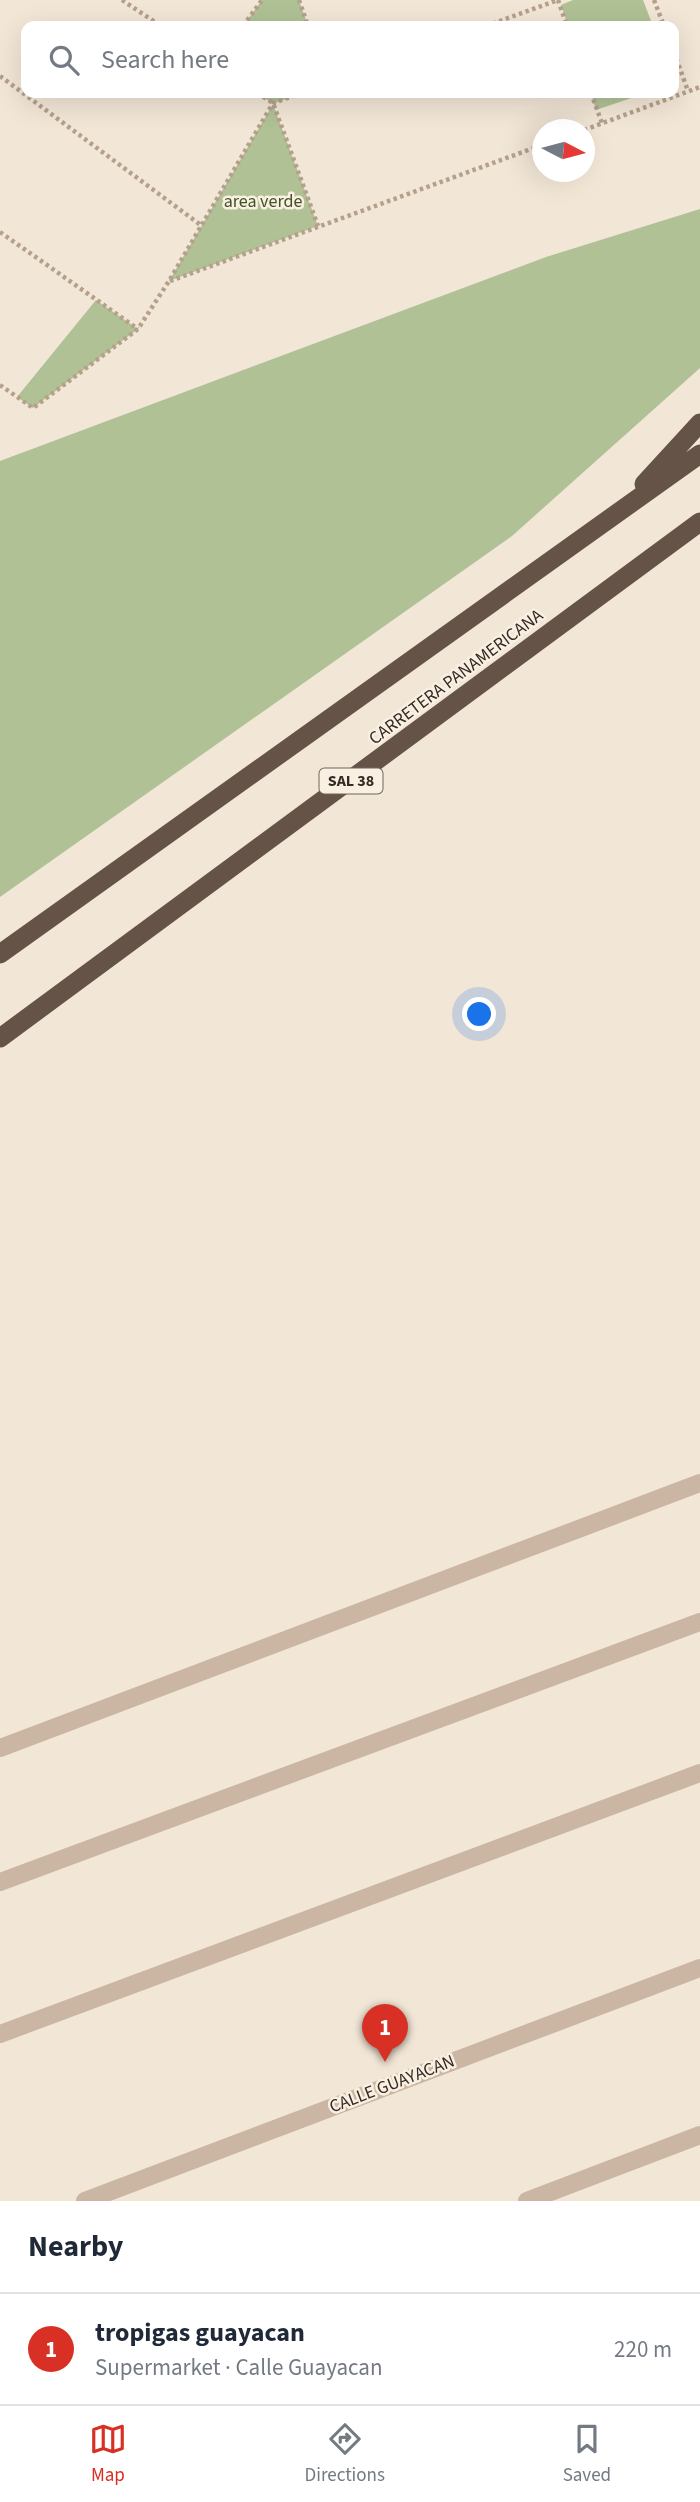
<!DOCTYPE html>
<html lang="en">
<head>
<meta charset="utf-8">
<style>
	body { margin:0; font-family:"Source Sans 3",sans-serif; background:#f2f2f3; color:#1f2937 }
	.compass { position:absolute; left:532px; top:119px; width:63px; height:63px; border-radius:50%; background:#fff; box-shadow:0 7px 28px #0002; rotate:96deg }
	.you { position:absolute; left:480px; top:1015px; width:24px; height:24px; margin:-18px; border:5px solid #fff; border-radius:50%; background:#1a73e8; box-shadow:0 0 0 10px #1a73e833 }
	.badge { display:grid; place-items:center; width:46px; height:46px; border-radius:50%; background:#d93025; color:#fff; font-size:23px; font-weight:700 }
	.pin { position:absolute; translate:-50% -58px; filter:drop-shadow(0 2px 4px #0008) }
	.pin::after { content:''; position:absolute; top:37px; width:24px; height:21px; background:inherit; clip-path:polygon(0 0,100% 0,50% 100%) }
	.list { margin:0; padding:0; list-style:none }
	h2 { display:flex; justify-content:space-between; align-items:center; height:91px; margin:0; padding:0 28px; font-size:30px }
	h2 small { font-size:23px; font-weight:400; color:#747a83 }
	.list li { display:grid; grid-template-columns:46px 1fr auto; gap:21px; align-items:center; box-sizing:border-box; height:112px; padding:0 28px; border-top:2px solid #e0e1e3 }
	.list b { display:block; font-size:26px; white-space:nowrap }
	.list p { margin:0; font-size:23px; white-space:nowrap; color:#747a83 }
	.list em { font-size:23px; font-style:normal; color:#747a83 }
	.icon { flex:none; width:38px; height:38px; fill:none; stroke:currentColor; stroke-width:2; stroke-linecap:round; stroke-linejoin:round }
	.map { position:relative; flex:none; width:700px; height:2201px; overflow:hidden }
	.search { position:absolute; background:#fff; box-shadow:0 7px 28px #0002; left:21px; right:21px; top:21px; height:77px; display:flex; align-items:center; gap:18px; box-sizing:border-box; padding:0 24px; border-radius:14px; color:#747a83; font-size:26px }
	.sheet { height:203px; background:#fff }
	nav { display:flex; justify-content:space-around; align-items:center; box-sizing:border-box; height:98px; border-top:2px solid #e0e1e3; background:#fff; font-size:19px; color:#747a83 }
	nav a { display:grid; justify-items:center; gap:4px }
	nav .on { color:#d93025 }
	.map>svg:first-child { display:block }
	.green { fill:#b0c196 }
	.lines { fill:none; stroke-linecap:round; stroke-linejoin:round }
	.path { stroke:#b5a08c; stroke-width:4.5; stroke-dasharray:3.5 3.5; stroke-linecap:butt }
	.pedestrian { stroke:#cab6a2; stroke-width:18 }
	.minor { stroke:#cab6a2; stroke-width:18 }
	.trunk { stroke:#665348; stroke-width:19 }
	.labels { text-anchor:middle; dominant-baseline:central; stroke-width:5; stroke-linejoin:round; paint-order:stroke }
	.shield { fill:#f9f0e2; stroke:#6f655e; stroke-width:2 }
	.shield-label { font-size:16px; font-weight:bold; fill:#342a25 }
	.park-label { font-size:18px; fill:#415327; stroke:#f9f0e2 }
	.street-label { font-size:18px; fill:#342a25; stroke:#f9f0e2 }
</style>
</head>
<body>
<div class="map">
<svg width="700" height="2201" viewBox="0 0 700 2201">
	<rect width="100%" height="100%" fill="#f2e6d6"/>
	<!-- green -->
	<path class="green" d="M 262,0 L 299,0 L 308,26 L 243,26 Z
		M 573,0 L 643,0 L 653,26 L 568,26 L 561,5 Z
		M 257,93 L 302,93 L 273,104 L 318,226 L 169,281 L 273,104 Z
		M 591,93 L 646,93 L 596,110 Z
		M 700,209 L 700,368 L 512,536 L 0,897 L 0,461 L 546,257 Z
		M 96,300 L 138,329 L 33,408 L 17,397 Z"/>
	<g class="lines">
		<!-- path -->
		<path class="path" d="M 122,0 L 161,26
			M 299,0 L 308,26
			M 558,0 L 567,26
			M 654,0 L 664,26
			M 243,26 L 262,0
			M 486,26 L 558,0
			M 674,52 L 688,91
			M 0,76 L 202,226
			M 257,93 L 273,103 L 318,226
			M 591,93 L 602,123
			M 584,130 L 700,87
			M 0,232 L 138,329
			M 170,281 L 542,145
			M 0,385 L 33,408 L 138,329 L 169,281 L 273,103 L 302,93"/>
		<!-- pedestrian -->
		<path class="pedestrian" d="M 0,1748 L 700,1483
			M 0,1882 L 700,1622
			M 0,2034 L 700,1773
			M 527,2201 L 700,2135"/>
		<!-- minor -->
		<path class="minor" d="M 85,2201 L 700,1968"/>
		<!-- trunk -->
		<path class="trunk" d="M 644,484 L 700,423
			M 0,954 L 700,454
			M 0,1038 L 700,522"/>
	</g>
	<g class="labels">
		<!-- shield labels -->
		<rect class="shield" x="319.5" y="768.5" width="63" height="25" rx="5"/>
		<g class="shield-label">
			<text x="351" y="781">SAL 38</text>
		</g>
		<!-- park labels -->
		<g class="park-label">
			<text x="263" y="201">area verde</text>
		</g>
		<!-- street labels -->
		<g class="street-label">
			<text transform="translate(456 677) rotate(-37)">CARRETERA PANAMERICANA</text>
			<text transform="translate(392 2084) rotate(-21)">CALLE GUAYACAN</text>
		</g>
	</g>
</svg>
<svg class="compass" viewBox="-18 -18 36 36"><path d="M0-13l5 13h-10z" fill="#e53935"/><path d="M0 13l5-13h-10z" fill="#747a83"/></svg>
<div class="you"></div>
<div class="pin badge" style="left:385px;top:2062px">1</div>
<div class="search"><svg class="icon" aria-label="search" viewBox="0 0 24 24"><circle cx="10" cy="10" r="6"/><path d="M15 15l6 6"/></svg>Search here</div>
</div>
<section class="sheet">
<h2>Nearby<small></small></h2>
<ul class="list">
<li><span class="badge">1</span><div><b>tropigas guayacan</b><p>Supermarket · Calle Guayacan</p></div><em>220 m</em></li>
</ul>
</section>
<nav>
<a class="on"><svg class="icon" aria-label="map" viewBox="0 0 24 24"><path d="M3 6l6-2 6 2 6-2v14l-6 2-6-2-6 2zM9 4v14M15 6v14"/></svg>Map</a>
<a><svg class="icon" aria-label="directions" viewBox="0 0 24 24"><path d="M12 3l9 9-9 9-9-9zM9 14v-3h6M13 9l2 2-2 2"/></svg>Directions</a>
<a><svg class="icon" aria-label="saved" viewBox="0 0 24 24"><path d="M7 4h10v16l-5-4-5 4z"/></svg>Saved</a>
</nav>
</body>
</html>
